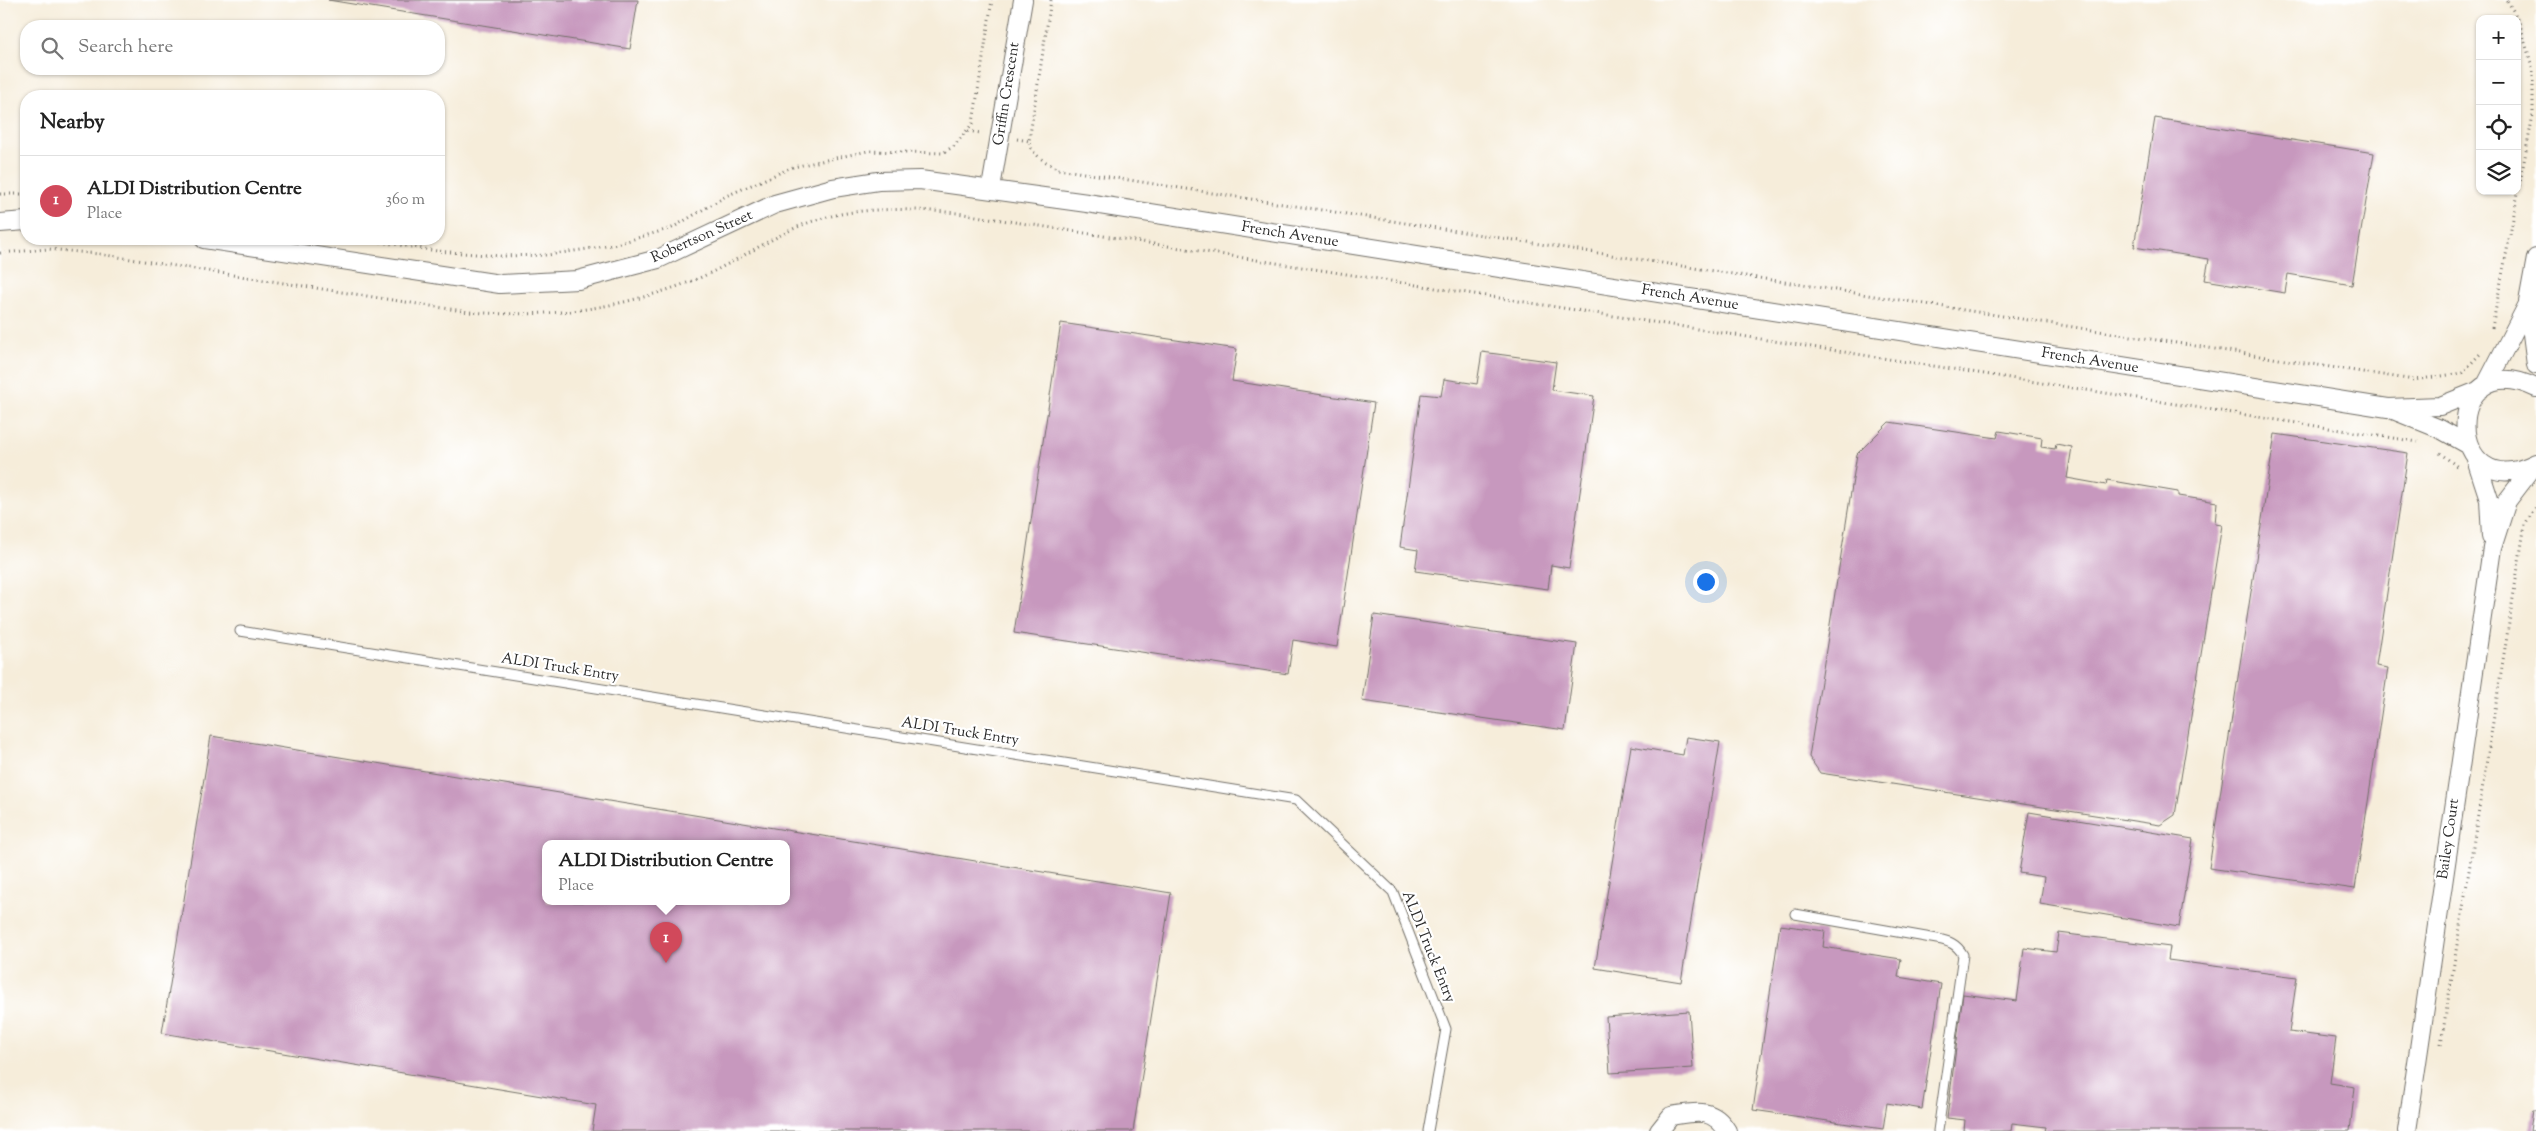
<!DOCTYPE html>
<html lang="en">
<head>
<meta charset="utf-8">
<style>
	body { margin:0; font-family:"Sorts Mill Goudy",serif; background:#f2f2f2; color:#222 }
	.controls { position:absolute; right:15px; top:15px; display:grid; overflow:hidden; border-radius:10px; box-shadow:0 1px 4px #0004 }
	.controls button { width:45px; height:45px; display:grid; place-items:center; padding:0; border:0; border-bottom:1px solid #e0e0e0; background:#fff; color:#222; font:25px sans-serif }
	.you { position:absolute; left:1705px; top:581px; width:18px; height:18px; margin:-12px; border:4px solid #fff; border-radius:50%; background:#1a73e8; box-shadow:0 0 0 8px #1a73e833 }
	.badge { display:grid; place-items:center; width:32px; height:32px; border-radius:50%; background:#d1495b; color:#fff; font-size:16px; font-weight:700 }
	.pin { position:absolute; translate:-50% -41px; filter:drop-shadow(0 1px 2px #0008) }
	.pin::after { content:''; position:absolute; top:26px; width:18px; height:15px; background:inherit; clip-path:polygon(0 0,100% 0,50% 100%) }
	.popup { position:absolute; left:542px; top:840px; width:248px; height:65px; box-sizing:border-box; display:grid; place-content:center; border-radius:10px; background:#fff; filter:drop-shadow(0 1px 4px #0005); font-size:16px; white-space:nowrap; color:#767676 }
	.popup b { font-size:19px; color:#222 }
	.popup::after { content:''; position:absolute; left:50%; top:100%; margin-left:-10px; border:10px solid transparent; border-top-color:#fff }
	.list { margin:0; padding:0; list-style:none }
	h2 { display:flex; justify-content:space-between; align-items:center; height:65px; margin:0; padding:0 20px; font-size:21px }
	h2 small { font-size:16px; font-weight:400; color:#767676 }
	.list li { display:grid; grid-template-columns:32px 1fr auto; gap:15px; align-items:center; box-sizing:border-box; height:90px; padding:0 20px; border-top:1px solid #e0e0e0 }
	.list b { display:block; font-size:19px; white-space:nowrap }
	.list p { margin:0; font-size:16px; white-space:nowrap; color:#767676 }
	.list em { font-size:16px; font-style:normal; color:#767676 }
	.icon { flex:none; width:28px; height:28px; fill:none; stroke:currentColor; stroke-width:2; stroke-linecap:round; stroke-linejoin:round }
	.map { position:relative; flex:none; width:2536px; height:1131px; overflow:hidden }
	.search { position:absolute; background:#fff; box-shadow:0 1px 4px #0004; left:20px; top:20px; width:425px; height:55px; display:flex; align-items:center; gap:12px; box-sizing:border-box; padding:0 18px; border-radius:20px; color:#767676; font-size:19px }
	.panel { position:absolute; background:#fff; box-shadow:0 1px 4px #0004; left:20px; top:90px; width:425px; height:155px; border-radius:20px }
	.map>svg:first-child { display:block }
	.building { fill:#c798be; fill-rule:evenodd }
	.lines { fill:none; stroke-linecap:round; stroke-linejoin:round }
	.lane-casing { stroke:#726f68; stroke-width:11 }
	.street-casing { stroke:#726f68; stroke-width:20 }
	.path { stroke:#726f68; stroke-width:3; stroke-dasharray:1 4; stroke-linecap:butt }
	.lane { stroke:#fff; stroke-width:9 }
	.street { stroke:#fff; stroke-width:18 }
	.labels { text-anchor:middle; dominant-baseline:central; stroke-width:4.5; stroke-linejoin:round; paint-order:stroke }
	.street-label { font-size:15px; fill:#2b2b2b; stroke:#fff }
</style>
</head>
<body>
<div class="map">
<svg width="2536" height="1131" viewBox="0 0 2536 1131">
	<rect width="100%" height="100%" fill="#fff"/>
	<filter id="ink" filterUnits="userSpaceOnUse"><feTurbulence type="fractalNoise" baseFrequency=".02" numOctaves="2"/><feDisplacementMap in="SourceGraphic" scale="10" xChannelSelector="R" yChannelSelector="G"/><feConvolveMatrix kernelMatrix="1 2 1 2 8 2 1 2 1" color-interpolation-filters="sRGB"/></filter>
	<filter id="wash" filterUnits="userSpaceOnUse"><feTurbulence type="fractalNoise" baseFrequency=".0096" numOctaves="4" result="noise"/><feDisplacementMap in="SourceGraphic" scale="20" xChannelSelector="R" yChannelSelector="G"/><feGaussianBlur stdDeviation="1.12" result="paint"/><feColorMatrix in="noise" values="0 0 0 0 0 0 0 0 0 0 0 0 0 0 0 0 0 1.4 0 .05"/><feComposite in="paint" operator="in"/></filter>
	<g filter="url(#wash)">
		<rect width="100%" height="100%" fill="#f6edda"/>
		<g id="blocks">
			<!-- building -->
			<path class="building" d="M 328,0 L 638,0 L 630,49 Z
				M 2155,118 L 2374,153 L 2352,285 L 2288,274 L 2285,293 L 2205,280 L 2209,259 L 2134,247 Z
				M 1061,323 L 1237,349 L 1232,381 L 1374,403 L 1337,647 L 1293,640 L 1288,674 L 1014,633 Z
				M 1482,352 L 1556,362 L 1552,390 L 1594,396 L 1569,568 L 1551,565 L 1548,589 L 1415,571 L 1418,550 L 1400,547 L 1421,394 L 1441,396 L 1444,379 L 1477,384 Z
				M 1889,422 L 1997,438 L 1999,431 L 2042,438 L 2041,447 L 2055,449 L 2056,444 L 2072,447 L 2067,478 L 2106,485 L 2107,480 L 2178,492 L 2178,496 L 2217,502 L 2215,524 L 2222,525 L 2175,815 L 2160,825 L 1820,773 L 1809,757 L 1857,454 Z
				M 2275,434 L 2408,453 L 2376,666 L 2388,668 L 2355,889 L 2209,868 Z
				M 1374,615 L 1577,644 L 1565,730 L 1362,701 Z
				M 211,736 L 1171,893 L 1133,1131 L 592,1131 L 596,1105 L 162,1033 ZM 546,844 L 786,844 L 786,902 L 546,902 Z
				M 1686,737 L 1720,742 L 1681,982 L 1595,968 L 1631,746 L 1683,755 Z
				M 2029,812 L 2193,839 L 2179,927 L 2040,904 L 2044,877 L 2019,873 Z
				M 1780,925 L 1825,931 L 1823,947 L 1901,959 L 1898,977 L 1941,984 L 1922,1109 L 1887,1103 L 1883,1129 L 1753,1110 Z
				M 2059,933 L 2170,947 L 2168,960 L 2297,977 L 2289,1032 L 2336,1038 L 2330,1083 L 2355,1087 L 2350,1131 L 2045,1131 L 2046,1127 L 2012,1123 L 2011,1131 L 1964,1131 L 1965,1120 L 1947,1118 L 1963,994 L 2017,1001 L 2024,948 L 2056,952 Z
				M 1689,1011 L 1693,1068 L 1610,1073 L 1606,1017 Z
				M 2533,1110 L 2536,1110 L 2536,1131 L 2530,1131 Z"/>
		</g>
	</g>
	<g filter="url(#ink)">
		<use href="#blocks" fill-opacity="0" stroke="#726f68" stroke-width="1"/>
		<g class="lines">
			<!-- lane casing -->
			<g class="lane-casing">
				<path id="lane" d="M 240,631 L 1296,800 L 1393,892 L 1446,1029 L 1428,1131
					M 1795,914 L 1937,939 C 1949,941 1957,944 1963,955 L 1938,1131"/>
			</g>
			<!-- street casing -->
			<g class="street-casing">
				<path id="street" d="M 991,188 L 1023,0
					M 0,223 L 26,221
					M 204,239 L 500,284 L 578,280 L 658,259 L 775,204 L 833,188 L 878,181 L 920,180 L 1087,203 L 2388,408 L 2440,406 L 2480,390
					M 2536,258 L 2528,302 L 2536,365
					M 2487,383 L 2528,304
					M 2393,410 L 2440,429 L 2467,444
					M 2475,456 L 2489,499 L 2491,537
					M 2536,463 C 2444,510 2440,342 2536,388
					M 1659,1131 L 1671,1116 C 1695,1112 1713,1107 1727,1131
					M 2407,1131 L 2492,548 L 2507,501 L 2536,463"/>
			</g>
			<!-- path -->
			<path class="path" d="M 1051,0 L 1029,141 C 1031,156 1047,162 1058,169 L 2414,380 L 2462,373 L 2480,354
				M 968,131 L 981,133
				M 1017,139 L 1029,141
				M 0,194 L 26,194
				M 361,239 L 437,251 L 500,256 L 548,255 L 613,245 L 672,228 L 726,196 L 793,167 L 868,151 L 943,153 L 954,146 L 973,123 L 992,0
				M 0,253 L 48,249 L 99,254 L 469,312 C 549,318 616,310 692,281 C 727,267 759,245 793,229 C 845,205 902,208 957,213 L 2418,442
				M 2492,328 L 2533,115 L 2533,70 L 2519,21 L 2507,0
				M 2440,453 L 2459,468
				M 2441,1044 L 2525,524 L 2536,507"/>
			<!-- lane -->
			<use href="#lane" class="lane"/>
			<!-- street -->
			<use href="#street" class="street"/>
		</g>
	</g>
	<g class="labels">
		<!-- street labels -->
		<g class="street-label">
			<text transform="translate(1007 94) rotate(-81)">Griffin Crescent</text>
			<text transform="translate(1290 235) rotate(9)">French Avenue</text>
			<text transform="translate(702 237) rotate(-24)">Robertson Street</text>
			<text transform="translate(1690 298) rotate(9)">French Avenue</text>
			<text transform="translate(2090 361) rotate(9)">French Avenue</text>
			<text transform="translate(560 668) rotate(9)">ALDI Truck Entry</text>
			<text transform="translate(960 732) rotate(9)">ALDI Truck Entry</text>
			<text transform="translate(2449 839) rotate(-82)">Bailey Court</text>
			<text transform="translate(1428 947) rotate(68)">ALDI Truck Entry</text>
		</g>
	</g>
</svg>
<div class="controls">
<button>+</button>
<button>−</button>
<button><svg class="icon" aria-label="locate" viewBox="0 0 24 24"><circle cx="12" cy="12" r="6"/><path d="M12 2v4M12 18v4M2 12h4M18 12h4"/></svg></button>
<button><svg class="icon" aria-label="layers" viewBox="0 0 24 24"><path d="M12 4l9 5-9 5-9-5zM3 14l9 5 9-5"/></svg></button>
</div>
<div class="you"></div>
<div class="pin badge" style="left:666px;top:963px">1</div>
<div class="popup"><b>ALDI Distribution Centre</b>Place</div>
<div class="search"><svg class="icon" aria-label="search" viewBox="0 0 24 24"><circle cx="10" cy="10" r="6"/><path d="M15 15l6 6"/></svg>Search here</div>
<section class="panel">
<h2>Nearby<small></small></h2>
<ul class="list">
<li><span class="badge">1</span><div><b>ALDI Distribution Centre</b><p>Place</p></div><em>360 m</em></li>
</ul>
</section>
</div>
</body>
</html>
